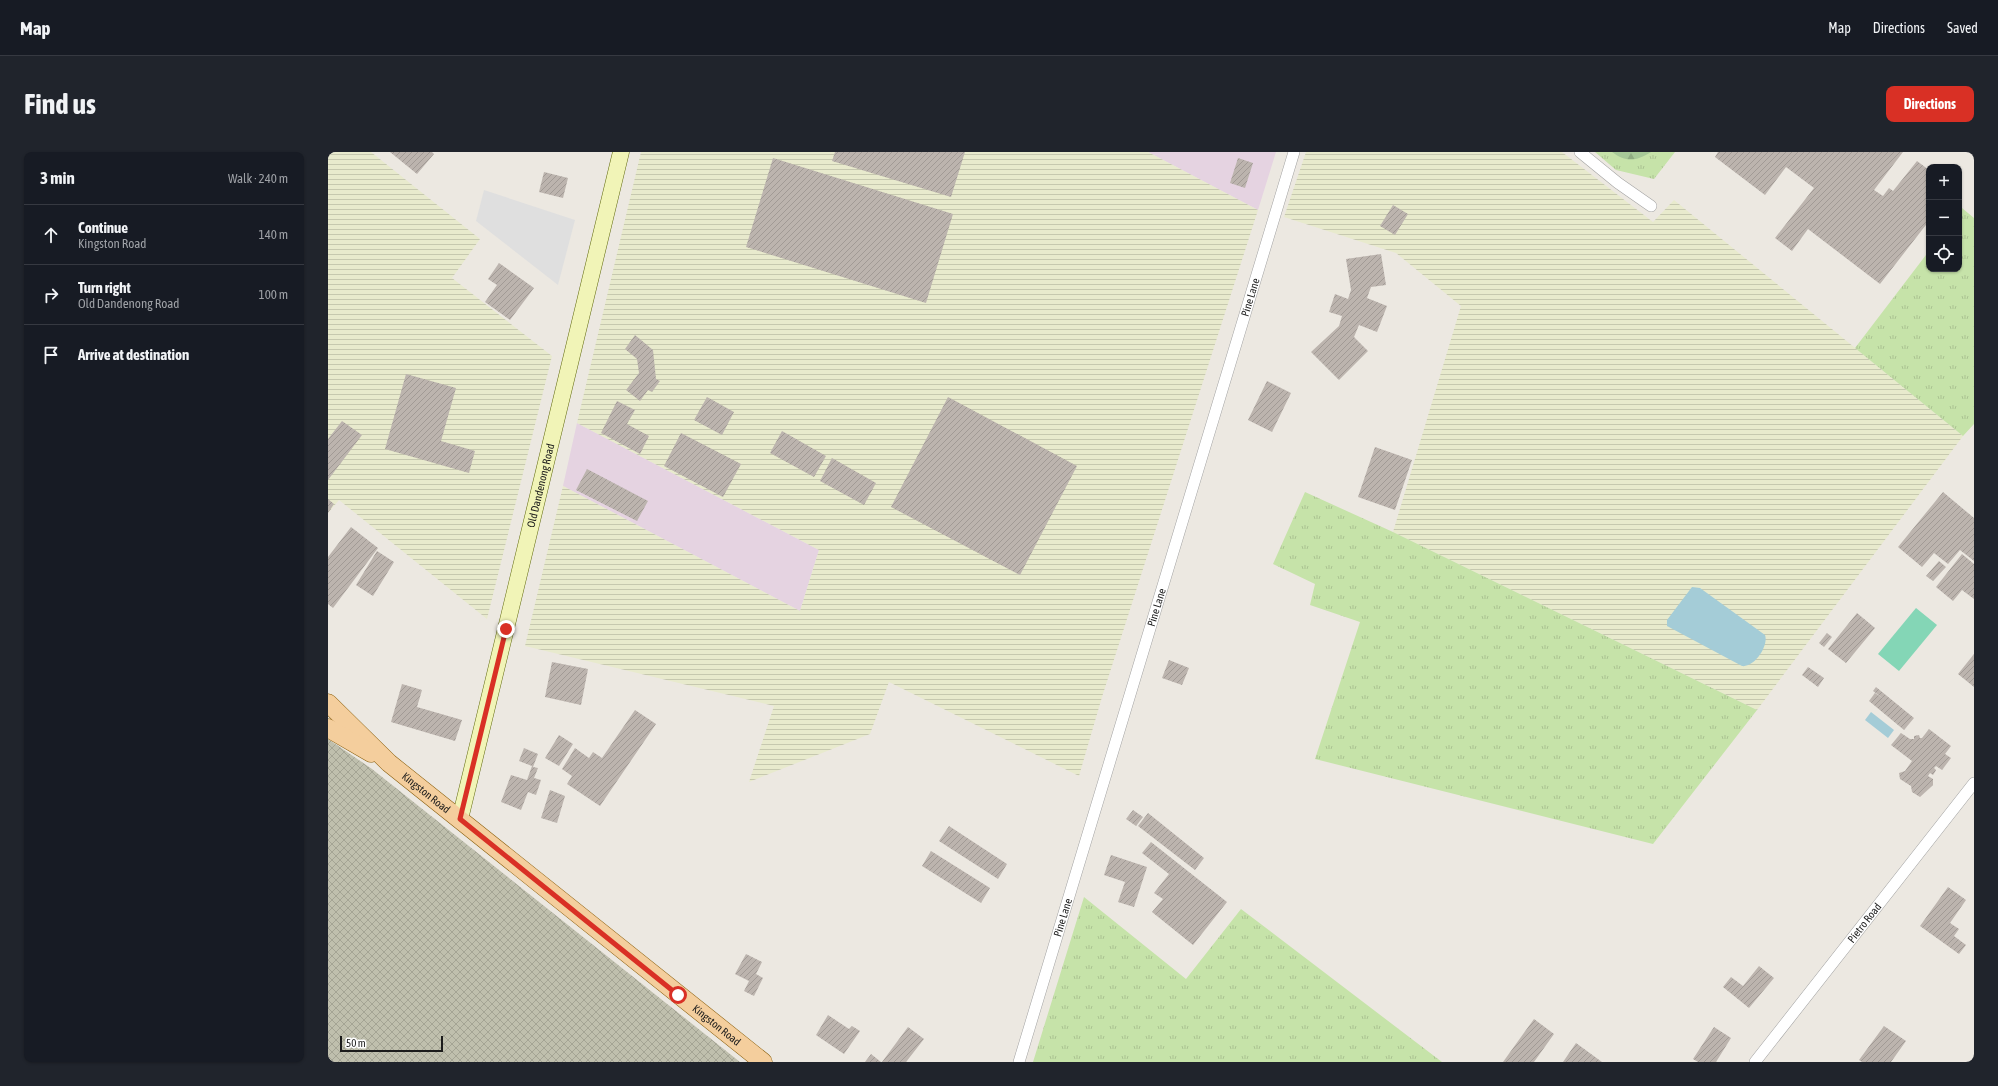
<!DOCTYPE html>
<html lang="en">
<head>
<meta charset="utf-8">
<style>
	body { margin:0; font-family:"Asap Condensed",sans-serif; background:#20242c; color:#f1f3f6 }
	.controls { position:absolute; right:12px; top:12px; display:grid; overflow:hidden; border-radius:8px; box-shadow:0 1px 3px #0004 }
	.controls button { width:36px; height:36px; display:grid; place-items:center; padding:0; border:0; border-bottom:1px solid #363941; background:#171b24; color:#f1f3f6; font:20px sans-serif }
	.scale { position:absolute; left:12px; bottom:10px; width:103px; box-sizing:border-box; padding-left:4px; border:2px solid #1b1b1b; border-top:0; font-size:11px; line-height:14px; white-space:nowrap; color:#1b1b1b; -webkit-text-stroke:3px #fff; paint-order:stroke }
	.stop { position:absolute; width:12px; height:12px; margin:-9px; border:3px solid #d93025; border-radius:50%; background:#fff }
	.stop.end { background:#d93025; border-color:#fff; box-shadow:0 1px 4px #0008 }
	.list { margin:0; padding:0; list-style:none }
	h2 { display:flex; justify-content:space-between; align-items:center; height:52px; margin:0; padding:0 16px; font-size:17px }
	h2 small { font-size:13px; font-weight:400; color:#9ea1a6 }
	.list li { display:grid; grid-template-columns:26px 1fr auto; gap:12px; align-items:center; box-sizing:border-box; height:60px; padding:0 16px; border-top:1px solid #363941 }
	.list b { display:block; font-size:15px; white-space:nowrap }
	.list p { margin:0; font-size:13px; white-space:nowrap; color:#9ea1a6 }
	.list em { font-size:13px; font-style:normal; color:#9ea1a6 }
	.icon { flex:none; width:22px; height:22px; fill:none; stroke:currentColor; stroke-width:2; stroke-linecap:round; stroke-linejoin:round }
	.map { position:relative; flex:none; width:1646px; height:910px; overflow:hidden; border-radius:8px }
	header { display:flex; align-items:center; gap:24px; box-sizing:border-box; height:56px; padding:0 20px; background:#171b24; border-bottom:1px solid #363941 }
	header strong { font-size:19px }
	nav { display:flex; gap:22px; margin-inline-start:auto; font-size:14px }
	.intro { display:flex; align-items:center; justify-content:space-between; box-sizing:border-box; height:96px; padding:0 24px }
	h1 { margin:0; font-size:28px }
	.button { padding:10px 18px; border-radius:8px; background:#d93025; color:#fff; font-size:14px; font-weight:700 }
	main { display:flex; gap:24px; padding:0 24px }
	aside { flex:1; background:#171b24; border-radius:8px; box-shadow:0 1px 3px #0004 }
	.map>svg:first-child { display:block }
	.industrial { fill:#e5d3e1 }
	.construction { fill:url(#construction-cross-hatch) }
	.farmland { fill:url(#farmland-rules) }
	.grass { fill:url(#grass-tufts) }
	.forest { fill:url(#forest-firs) }
	.pitch { fill:#84d6b6 }
	.parking { fill:#dfdfdf }
	.water { fill:#a4ccd7 }
	.building { fill:url(#building-hatch) }
	.lines { fill:none; stroke-linecap:round; stroke-linejoin:round }
	.minor-casing { stroke:#a2a2a2; stroke-width:12 }
	.secondary-casing { stroke:#5f680c; stroke-width:17 }
	.primary-casing { stroke:#885d0a; stroke-width:19 }
	.minor { stroke:#fff; stroke-width:11 }
	.secondary { stroke:#f1f4b7; stroke-width:16 }
	.primary { stroke:#f4ce9d; stroke-width:18 }
	.route { stroke:#d93025; stroke-width:5 }
	.labels { text-anchor:middle; dominant-baseline:central; stroke-width:3; stroke-linejoin:round; paint-order:stroke }
	.street-label { font-size:11px; fill:#1b1b1b; stroke:#fff }
</style>
</head>
<body>
<header>
<strong>Map</strong>
<nav><a>Map</a><a>Directions</a><a>Saved</a></nav>
</header>
<div class="intro"><h1>Find us</h1><a class="button">Directions</a></div>
<main>
<aside>
<h2>3 min<small>Walk · 240 m</small></h2>
<ul class="list">
<li><svg class="icon" aria-label="ahead" viewBox="0 0 24 24"><path d="M12 20V5M6 11l6-6 6 6"/></svg><div><b>Continue</b><p>Kingston Road</p></div><em>140 m</em></li>
<li><svg class="icon" aria-label="right" viewBox="0 0 24 24"><path d="M7 20v-9h11M14 6l5 5-5 5"/></svg><div><b>Turn right</b><p>Old Dandenong Road</p></div><em>100 m</em></li>
<li><svg class="icon" aria-label="arrive" viewBox="0 0 24 24"><path d="M6 21V4h12l-3 4 3 4H6"/></svg><div><b>Arrive at destination</b></div></li>
</ul>
</aside>
<div class="map">
<svg width="1646" height="910" viewBox="0 0 1646 910">
	<defs>
		<pattern id="construction-cross-hatch" width="8" height="8" patternUnits="userSpaceOnUse"><rect width="8" height="8" fill="#bfbfad"/><path d="M0 0l8 8M0 8l8-8" fill="none" stroke="#a4a494"/></pattern>
		<pattern id="farmland-rules" width="6" height="5" patternUnits="userSpaceOnUse"><rect width="6" height="5" fill="#e8eacd"/><path d="M0 2.5h6" fill="none" stroke="#c6c8af"/></pattern>
		<pattern id="grass-tufts" width="24" height="20" patternUnits="userSpaceOnUse"><rect width="24" height="20" fill="#c6e3a9"/><path d="M3 7l-1-3M5 7V3M7 7l1-3M15 17l-1-3M17 17v-4M19 17l1-3" fill="none" stroke="#aac291"/></pattern>
		<pattern id="forest-firs" width="22" height="20" patternUnits="userSpaceOnUse"><rect width="22" height="20" fill="#a7c998"/><path d="M5 1l3.5 6h-7zM16 11l3.5 6h-7z" fill="#8fac82"/></pattern>
		<pattern id="building-hatch" width="6" height="6" patternUnits="userSpaceOnUse"><rect width="6" height="6" fill="#bcb4ae"/><path d="M-1 1l2-2M0 6l6-6M5 7l2-2" fill="none" stroke="#a19a95"/></pattern>
	</defs>
	<rect width="100%" height="100%" fill="#ece8e1"/>
	<!-- industrial -->
	<path class="industrial" d="M 820,0 L 948,0 L 930,58 Z
		M 249,271 L 491,398 L 472,459 L 235,334 Z"/>
	<!-- construction -->
	<path class="construction" d="M 0,587 L 44,617 L 412,910 L 0,910 Z"/>
	<!-- farmland -->
	<path class="farmland" d="M 0,0 L 43,0 L 152,87 L 124,126 L 224,204 L 159,467 L 11,348 L 0,361 Z
		M 313,0 L 820,0 L 930,58 L 774,545 L 751,624 L 561,530 L 542,582 L 421,630 L 446,554 L 197,494 L 235,334 L 472,459 L 491,398 L 249,271 Z
		M 978,0 L 1234,0 L 1325,70 L 1346,48 L 1635,284 L 1429,558 L 1065,380 L 1133,154 L 1068,101 L 956,65 Z"/>
	<!-- grass -->
	<path class="grass" d="M 1267,0 L 1347,0 L 1326,27 L 1288,18 Z
		M 1634,56 L 1646,66 L 1646,272 L 1635,284 L 1527,196 L 1601,99 L 1601,117 L 1631,117 L 1631,60 Z
		M 977,340 L 1065,380 L 1429,558 L 1325,692 L 987,607 L 1032,470 L 982,453 L 987,432 L 945,412 Z
		M 756,745 L 858,827 L 913,757 L 1114,910 L 705,910 Z"/>
	<!-- forest -->
	<path class="forest" d="M 1284,0 L 1323,0 C 1308,9 1299,11 1284,0 Z"/>
	<!-- pitch -->
	<path class="pitch" d="M 1588,456 L 1609,473 L 1571,519 L 1550,502 Z"/>
	<!-- parking -->
	<path class="parking" d="M 156,38 L 247,68 L 230,133 L 148,69 Z"/>
	<!-- water -->
	<path class="water" d="M 1364,435 L 1372,436 L 1437,483 C 1441,494 1426,516 1414,514 L 1339,474 L 1339,468 Z
		M 1543,560 L 1566,578 L 1560,586 L 1537,568 Z"/>
	<!-- building -->
	<path class="building" d="M 62,0 L 104,0 L 106,2 L 89,22 Z
		M 507,0 L 637,0 L 623,45 L 504,9 Z
		M 1390,0 L 1575,0 L 1546,38 L 1555,44 L 1561,36 L 1565,39 L 1589,9 L 1601,18 L 1601,69 L 1552,132 L 1480,77 L 1464,99 L 1447,86 L 1486,36 L 1458,15 L 1437,43 L 1387,5 Z
		M 445,6 L 625,62 L 598,151 L 418,95 Z
		M 910,6 L 925,11 L 917,36 L 902,31 Z
		M 216,20 L 240,26 L 235,46 L 211,40 Z
		M 1065,53 L 1080,62 L 1067,83 L 1052,74 Z
		M 1053,102 L 1058,133 L 1043,135 L 1039,146 L 1059,154 L 1049,180 L 1031,173 L 1026,185 L 1040,199 L 1011,228 L 983,200 L 1011,174 L 1014,164 L 1001,160 L 1007,142 L 1020,147 L 1023,138 L 1018,107 Z
		M 171,111 L 206,136 L 182,168 L 157,150 L 169,133 L 160,127 Z
		M 307,183 L 325,198 L 328,227 L 332,229 L 324,240 L 320,238 L 312,249 L 298,238 L 311,221 L 309,207 L 297,197 Z
		M 78,222 L 128,236 L 113,289 L 147,299 L 141,321 L 57,297 Z
		M 939,229 L 963,241 L 944,280 L 920,268 Z
		M 379,245 L 406,260 L 394,283 L 366,268 Z
		M 620,245 L 749,314 L 692,423 L 563,355 Z
		M 289,249 L 307,258 L 299,272 L 321,284 L 312,302 L 273,281 Z
		M 14,269 L 34,283 L 0,328 L 0,287 Z
		M 454,279 L 498,304 L 486,325 L 442,301 Z
		M 353,281 L 413,312 L 395,345 L 336,314 Z
		M 1047,295 L 1084,308 L 1067,358 L 1030,345 Z
		M 504,306 L 548,331 L 536,353 L 492,329 Z
		M 259,317 L 320,349 L 309,369 L 248,338 Z
		M 1615,340 L 1646,366 L 1646,409 L 1632,398 L 1620,412 L 1606,401 L 1594,415 L 1570,395 Z
		M 0,347 L 6,352 L 0,361 Z
		M 23,375 L 50,396 L 5,456 L 0,452 L 0,405 Z
		M 49,399 L 66,410 L 45,444 L 28,433 Z
		M 1634,402 L 1646,412 L 1646,447 L 1634,438 L 1625,449 L 1608,435 Z
		M 1611,409 L 1618,415 L 1605,429 L 1598,424 Z
		M 1529,461 L 1547,476 L 1518,511 L 1500,497 Z
		M 1499,481 L 1504,485 L 1496,495 L 1491,491 Z
		M 1646,502 L 1646,535 L 1630,522 Z
		M 841,508 L 861,516 L 854,533 L 834,526 Z
		M 224,510 L 260,517 L 253,553 L 217,545 Z
		M 1480,515 L 1496,526 L 1490,535 L 1474,523 Z
		M 74,532 L 94,538 L 89,555 L 134,568 L 127,589 L 63,570 Z
		M 1548,535 L 1586,566 L 1576,578 L 1541,549 L 1547,541 L 1556,547 L 1545,539 Z
		M 307,558 L 328,572 L 272,654 L 239,632 L 244,624 L 234,617 L 247,596 L 261,606 L 265,600 L 274,606 Z
		M 1601,577 L 1623,594 L 1617,602 L 1623,606 L 1614,618 L 1608,614 L 1606,616 L 1608,618 L 1607,620 L 1605,623 L 1602,621 L 1600,624 L 1605,627 L 1605,633 L 1592,645 L 1584,640 L 1583,634 L 1572,627 L 1571,621 L 1577,619 L 1584,609 L 1563,593 L 1573,581 L 1582,587 L 1586,587 L 1586,584 L 1591,583 L 1592,586 L 1594,586 Z
		M 231,583 L 245,592 L 231,614 L 217,606 Z
		M 196,596 L 210,602 L 205,615 L 210,616 L 206,626 L 213,628 L 208,643 L 200,640 L 193,658 L 173,650 L 183,623 L 199,628 L 204,614 L 191,609 Z
		M 222,638 L 237,644 L 229,671 L 213,666 Z
		M 805,658 L 815,665 L 808,674 L 798,667 Z
		M 820,661 L 876,706 L 867,718 L 810,674 Z
		M 621,674 L 679,712 L 670,727 L 611,689 Z
		M 823,690 L 899,750 L 865,793 L 824,760 L 835,747 L 826,741 L 841,722 L 814,701 Z
		M 603,699 L 662,736 L 653,751 L 594,714 Z
		M 783,703 L 819,715 L 806,755 L 790,750 L 797,730 L 776,723 Z
		M 1620,735 L 1638,748 L 1622,771 L 1631,777 L 1626,784 L 1638,793 L 1631,802 L 1592,774 Z
		M 418,802 L 434,810 L 428,822 L 435,826 L 426,844 L 416,839 L 421,829 L 407,822 Z
		M 1431,814 L 1446,826 L 1421,856 L 1395,835 L 1403,825 L 1415,834 Z
		M 500,863 L 521,877 L 524,874 L 532,879 L 516,902 L 488,883 Z
		M 1206,867 L 1226,882 L 1206,910 L 1175,910 Z
		M 1556,874 L 1578,889 L 1563,910 L 1534,910 L 1531,908 Z
		M 580,875 L 596,887 L 578,910 L 554,910 Z
		M 1386,875 L 1403,886 L 1388,910 L 1370,910 L 1365,907 Z
		M 1248,891 L 1274,910 L 1235,910 Z
		M 543,902 L 553,910 L 537,910 Z"/>
	<g class="lines">
		<!-- minor casing -->
		<g class="minor-casing">
			<g id="minor">
				<path d="M 1252,0 L 1290,31 L 1323,54"/>
				<path id="s1" d="M 691,910 L 966,0"/>
				<path id="s2" d="M 1427,910 L 1646,631"/>
			</g>
		</g>
		<!-- secondary casing -->
		<g class="secondary-casing">
			<g id="secondary">
				<path id="s3" d="M 132,667 L 293,0"/>
			</g>
		</g>
		<!-- primary casing -->
		<g class="primary-casing">
			<g id="primary">
				<path id="s4" d="M 0,551 L 61,611 L 435,910"/>
				<path d="M 0,576 L 43,601"/>
			</g>
		</g>
		<!-- minor -->
		<use href="#minor" class="minor"/>
		<!-- secondary -->
		<use href="#secondary" class="secondary"/>
		<!-- primary -->
		<use href="#primary" class="primary"/>
	</g>
	<g class="lines">
		<!-- route -->
		<path class="route" d="M 178,477 L 132,667 L 350,843"/>
	</g>
	<g class="labels">
		<!-- street labels -->
		<g class="street-label">
			<text stroke="none"><textPath href="#s1" startOffset="799">Pine Lane</textPath></text>
			<text stroke="none"><textPath href="#s3" startOffset="343">Old Dandenong Road</textPath></text>
			<text stroke="none"><textPath href="#s1" startOffset="475">Pine Lane</textPath></text>
			<text stroke="none"><textPath href="#s4" startOffset="133">Kingston Road</textPath></text>
			<text stroke="none"><textPath href="#s1" startOffset="151">Pine Lane</textPath></text>
			<text stroke="none"><textPath href="#s2" startOffset="177">Pietro Road</textPath></text>
			<text stroke="none"><textPath href="#s4" startOffset="505">Kingston Road</textPath></text>
		</g>
	</g>
</svg>
<div class="controls">
<button>+</button>
<button>−</button>
<button><svg class="icon" aria-label="locate" viewBox="0 0 24 24"><circle cx="12" cy="12" r="6"/><path d="M12 2v4M12 18v4M2 12h4M18 12h4"/></svg></button>
</div>
<div class="scale">50 m</div>
<div class="stop" style="left:350px;top:843px"></div>
<div class="stop end" style="left:178px;top:477px"></div>
</div>
</main>
</body>
</html>
